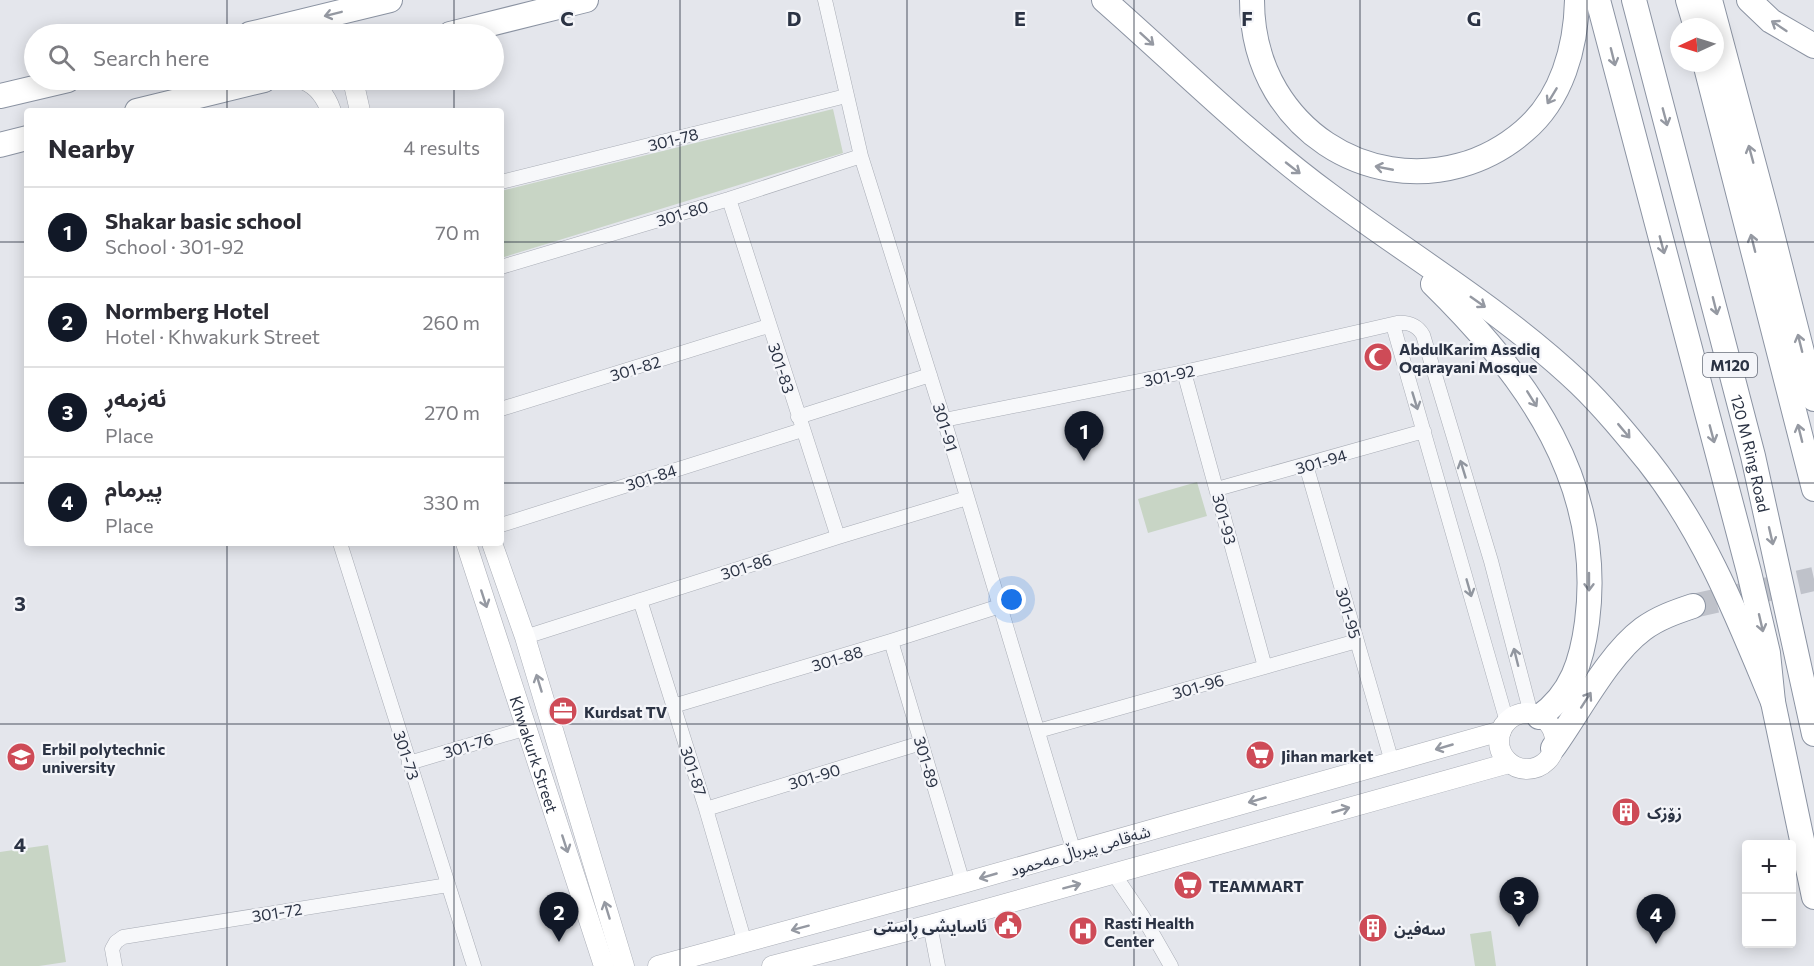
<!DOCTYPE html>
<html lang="en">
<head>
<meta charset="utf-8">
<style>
	body { margin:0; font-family:Commissioner,"Noto Sans Arabic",sans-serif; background:#f2f2f3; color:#2b2b33 }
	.controls { position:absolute; right:18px; bottom:18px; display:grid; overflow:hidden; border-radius:6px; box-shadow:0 3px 15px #0003 }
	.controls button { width:54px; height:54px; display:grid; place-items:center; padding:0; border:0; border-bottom:2px solid #e1e1e2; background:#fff; color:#2b2b33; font:30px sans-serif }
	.compass { position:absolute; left:1670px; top:18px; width:54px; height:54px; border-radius:50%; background:#fff; box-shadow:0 3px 15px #0003; rotate:266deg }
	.you { position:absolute; left:1012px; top:600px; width:21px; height:21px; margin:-15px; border:4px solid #fff; border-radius:50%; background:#1a73e8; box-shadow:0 0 0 9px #1a73e833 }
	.badge { display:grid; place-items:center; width:39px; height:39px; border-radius:50%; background:#111827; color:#fff; font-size:20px; font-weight:700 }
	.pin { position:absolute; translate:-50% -50px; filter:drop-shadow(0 2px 3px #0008) }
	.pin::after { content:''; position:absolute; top:32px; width:21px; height:18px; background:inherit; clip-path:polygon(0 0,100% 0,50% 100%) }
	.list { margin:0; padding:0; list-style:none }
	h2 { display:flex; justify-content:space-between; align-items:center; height:78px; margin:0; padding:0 24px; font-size:26px }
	h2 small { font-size:20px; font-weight:400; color:#7c7c81 }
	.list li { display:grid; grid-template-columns:39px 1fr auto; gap:18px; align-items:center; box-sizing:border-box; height:90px; padding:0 24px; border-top:2px solid #e1e1e2 }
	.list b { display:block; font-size:22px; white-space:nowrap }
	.list p { margin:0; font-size:20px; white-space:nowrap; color:#7c7c81 }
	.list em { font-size:20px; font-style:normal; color:#7c7c81 }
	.icon { flex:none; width:33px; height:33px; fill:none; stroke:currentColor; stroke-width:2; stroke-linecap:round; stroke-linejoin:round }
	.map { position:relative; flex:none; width:1814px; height:966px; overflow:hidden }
	.search { position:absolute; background:#fff; box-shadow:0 3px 15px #0003; left:24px; top:24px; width:480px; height:66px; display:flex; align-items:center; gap:15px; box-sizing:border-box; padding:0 21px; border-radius:33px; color:#7c7c81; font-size:22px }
	.panel { position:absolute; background:#fff; box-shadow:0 3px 15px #0003; left:24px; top:108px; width:480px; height:438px; border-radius:6px }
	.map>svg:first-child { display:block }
	.green { fill:#c8d5c5 }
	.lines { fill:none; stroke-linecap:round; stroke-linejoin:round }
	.highway-tunnel { stroke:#bfc2ca; stroke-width:24; stroke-dasharray:24 12; stroke-linecap:butt }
	.street-casing { stroke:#a9adb6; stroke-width:15 }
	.secondary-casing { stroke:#a9adb6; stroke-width:21 }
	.highway-casing { stroke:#8b93a2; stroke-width:26 }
	.street { stroke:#f7f8fa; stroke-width:14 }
	.secondary { stroke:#fff; stroke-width:20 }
	.highway { stroke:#fff; stroke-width:24 }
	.oneway { stroke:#9599a2 }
	.oneway2 { stroke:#91969f }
	.grid { fill:none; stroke:#2b3344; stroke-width:1.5; stroke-opacity:0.55 }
	.labels { text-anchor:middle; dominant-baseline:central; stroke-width:4.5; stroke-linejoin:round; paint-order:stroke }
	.shield { fill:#f4f5f9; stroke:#676d7a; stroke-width:1.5 }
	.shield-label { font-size:15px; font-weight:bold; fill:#2b3344 }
	.street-label { font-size:16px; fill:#2b3344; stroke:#f4f5f9 }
	.poi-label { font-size:16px; font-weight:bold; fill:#2b3344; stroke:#f4f5f9; text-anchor:start }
	.grid-label { font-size:20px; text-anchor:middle; font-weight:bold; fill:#2b3344; stroke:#f4f5f9; stroke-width:4.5; stroke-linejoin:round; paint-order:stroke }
</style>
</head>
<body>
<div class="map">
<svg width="1814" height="966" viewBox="0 0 1814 966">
	<rect width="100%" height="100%" fill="#e4e6ec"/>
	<!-- green -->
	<path class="green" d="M 833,109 L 843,153 L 501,258 L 501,191 Z
		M 1197,482 L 1207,516 L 1148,533 L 1138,499 Z
		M 48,845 L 66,962 L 39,966 L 0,966 L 0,852 Z
		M 1491,931 L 1496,966 L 1475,966 L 1470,934 Z"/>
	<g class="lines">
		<!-- highway-tunnel -->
		<path class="highway-tunnel" d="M 1693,606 L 1814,579"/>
		<!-- street casing -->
		<g class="street-casing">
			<path id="street" d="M 825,0 L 861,156 L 944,420 L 1074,852
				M 501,182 L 846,96
				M 729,199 L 838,537
				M 501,267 L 729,199 L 861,156
				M 1393,325 L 1507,722
				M 1184,372 L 1265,667
				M 501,409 L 768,326
				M 798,417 L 930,375
				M 944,420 L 1184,372 L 1397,323 C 1409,322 1417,325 1423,335 L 1491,561 L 1531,714
				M 1306,465 L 1392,762
				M 1217,489 L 1424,431
				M 501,525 L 802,430
				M 340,543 L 474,966
				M 640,600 L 706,809 L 745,943
				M 525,637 L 838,537 L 967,498
				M 891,641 L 963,883
				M 673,706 L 891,641 L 1000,606
				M 1038,731 L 1357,641
				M 409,763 L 527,728
				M 706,809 L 921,743
				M 1114,874 L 1143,917 L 1171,966
				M 930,925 L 938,966
				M 115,966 L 112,949 L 116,942 L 123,937 L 448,885"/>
		</g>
		<!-- secondary casing -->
		<g class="secondary-casing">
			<g id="secondary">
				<path d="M 305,80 C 319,86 326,97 331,111"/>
				<path d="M 353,80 L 360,111"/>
				<path id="s1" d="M 466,543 L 604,966"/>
				<path d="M 492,543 L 525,637 L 624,966"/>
				<circle cx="1527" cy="741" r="28"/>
				<path d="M 658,966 L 963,883 L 1501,731"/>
				<path d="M 772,966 L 930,925 L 1509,763"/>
			</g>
		</g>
		<!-- highway casing -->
		<g class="highway-casing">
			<g id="highway">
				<path d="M 1104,0 C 1178,65 1249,136 1329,195 C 1412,257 1503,311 1579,383 C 1604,407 1626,434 1648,461 C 1705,533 1738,618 1773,702"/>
				<path d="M 1252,0 C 1252,32 1260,64 1276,91 C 1329,179 1446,198 1524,131 C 1562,99 1576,47 1577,0"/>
				<path d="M 1598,0 L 1749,572 L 1768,653 L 1773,702 L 1814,897"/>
				<path id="s2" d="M 1634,0 L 1753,456 L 1814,734"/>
				<path d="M 1688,0 L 1696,27"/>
				<path d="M 1710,0 L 1766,210 L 1814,399"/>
				<path d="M 1749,0 L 1771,21 L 1814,46"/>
				<path d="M 250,34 L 390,0"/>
				<path d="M 450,34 L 586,0"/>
				<path d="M 1705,63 L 1814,489"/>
				<path d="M 0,96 L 68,80"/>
				<path d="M 137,111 L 264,80"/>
				<path d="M 0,145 L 27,138"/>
				<path d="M 1433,284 C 1527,376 1605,484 1587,622 C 1582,660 1572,694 1539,717"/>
				<path d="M 1553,748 C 1579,712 1608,655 1643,629 C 1658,618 1675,612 1693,606"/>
			</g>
		</g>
		<!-- street -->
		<use href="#street" class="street"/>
		<!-- secondary -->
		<use href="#secondary" class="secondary"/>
		<!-- highway -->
		<use href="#highway" class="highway"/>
	</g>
	<!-- one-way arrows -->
	<defs><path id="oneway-shaft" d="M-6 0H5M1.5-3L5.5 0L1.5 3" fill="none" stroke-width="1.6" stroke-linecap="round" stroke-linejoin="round" transform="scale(1.5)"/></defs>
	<g class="oneway">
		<use href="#oneway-shaft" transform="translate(333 14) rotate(166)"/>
		<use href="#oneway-shaft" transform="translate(1779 26) rotate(-146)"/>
		<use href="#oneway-shaft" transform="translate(1147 39) rotate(42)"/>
		<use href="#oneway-shaft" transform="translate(1613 57) rotate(76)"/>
		<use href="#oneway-shaft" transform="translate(1552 96) rotate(121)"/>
		<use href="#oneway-shaft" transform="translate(1665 117) rotate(75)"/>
		<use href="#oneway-shaft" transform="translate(1751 154) rotate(-105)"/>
		<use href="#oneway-shaft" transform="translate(1293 168) rotate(38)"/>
		<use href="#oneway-shaft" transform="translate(1384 168) rotate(-169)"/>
		<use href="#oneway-shaft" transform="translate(1753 243) rotate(-104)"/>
		<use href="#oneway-shaft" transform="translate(1662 245) rotate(75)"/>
		<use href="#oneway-shaft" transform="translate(1478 302) rotate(35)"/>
		<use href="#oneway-shaft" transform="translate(1715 306) rotate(76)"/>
		<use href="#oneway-shaft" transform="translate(1800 343) rotate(-104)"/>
		<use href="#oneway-shaft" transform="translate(1532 399) rotate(58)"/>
		<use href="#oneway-shaft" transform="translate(1624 431) rotate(50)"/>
		<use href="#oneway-shaft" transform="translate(1800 433) rotate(-104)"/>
		<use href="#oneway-shaft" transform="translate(1712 434) rotate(75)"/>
		<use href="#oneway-shaft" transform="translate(1771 536) rotate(77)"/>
		<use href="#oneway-shaft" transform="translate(1589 582) rotate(90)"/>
		<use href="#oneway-shaft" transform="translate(484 599) rotate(72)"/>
		<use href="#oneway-shaft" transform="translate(1761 623) rotate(77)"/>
		<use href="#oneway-shaft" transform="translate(539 683) rotate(-107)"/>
		<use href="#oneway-shaft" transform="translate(1586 700) rotate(-57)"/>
		<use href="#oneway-shaft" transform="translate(1444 747) rotate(164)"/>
		<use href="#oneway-shaft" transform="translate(1257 800) rotate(164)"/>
		<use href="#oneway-shaft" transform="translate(1341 810) rotate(-16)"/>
		<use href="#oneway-shaft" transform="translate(565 844) rotate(72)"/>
		<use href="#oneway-shaft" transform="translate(988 876) rotate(164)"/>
		<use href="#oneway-shaft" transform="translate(1072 886) rotate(-15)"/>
		<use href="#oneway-shaft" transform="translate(607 910) rotate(-107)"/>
		<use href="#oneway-shaft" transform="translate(800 928) rotate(165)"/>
	</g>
	<g class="oneway2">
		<use href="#oneway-shaft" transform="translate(1415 401) rotate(73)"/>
		<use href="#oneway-shaft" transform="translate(1463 469) rotate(-107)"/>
		<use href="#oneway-shaft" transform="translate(1469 588) rotate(74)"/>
		<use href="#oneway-shaft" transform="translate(1516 657) rotate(-104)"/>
	</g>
	<!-- grid -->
	<path class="grid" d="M 227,0 L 227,34M 454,0 L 454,34M 680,0 L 680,966M 907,0 L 907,966M 1134,0 L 1134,966M 1360,0 L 1360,966M 1587,0 L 1587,966M 227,80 L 227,111M 454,80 L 454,111M 0,242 L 27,242M 501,242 L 1814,242M 0,483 L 27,483M 501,483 L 1814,483M 227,543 L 227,966M 454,543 L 454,966M 0,724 L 1814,724"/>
	<!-- icons -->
	<defs>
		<g id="mosque-disc" transform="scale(1.5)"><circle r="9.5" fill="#ce4b57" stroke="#f4f5f9"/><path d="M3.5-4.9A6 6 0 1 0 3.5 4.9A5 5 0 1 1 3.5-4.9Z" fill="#fff"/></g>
		<g id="office-disc" transform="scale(1.5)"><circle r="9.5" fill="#ce4b57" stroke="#f4f5f9"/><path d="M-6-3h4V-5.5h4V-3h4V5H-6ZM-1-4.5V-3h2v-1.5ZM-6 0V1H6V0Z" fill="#fff"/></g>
		<g id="supermarket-disc" transform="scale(1.5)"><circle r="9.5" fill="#ce4b57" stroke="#f4f5f9"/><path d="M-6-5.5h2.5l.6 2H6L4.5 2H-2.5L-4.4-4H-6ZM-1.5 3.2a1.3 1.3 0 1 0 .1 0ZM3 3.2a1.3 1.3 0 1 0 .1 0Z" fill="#fff"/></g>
		<g id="university-disc" transform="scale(1.5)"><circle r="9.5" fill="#ce4b57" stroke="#f4f5f9"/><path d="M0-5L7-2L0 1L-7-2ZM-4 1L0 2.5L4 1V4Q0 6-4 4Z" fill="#fff"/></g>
		<g id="building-disc" transform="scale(1.5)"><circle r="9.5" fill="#ce4b57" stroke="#f4f5f9"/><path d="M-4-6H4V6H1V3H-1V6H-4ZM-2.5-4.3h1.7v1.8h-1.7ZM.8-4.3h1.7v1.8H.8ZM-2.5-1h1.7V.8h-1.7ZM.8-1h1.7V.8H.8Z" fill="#fff"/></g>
		<g id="civic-disc" transform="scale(1.5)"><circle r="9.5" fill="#ce4b57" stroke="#f4f5f9"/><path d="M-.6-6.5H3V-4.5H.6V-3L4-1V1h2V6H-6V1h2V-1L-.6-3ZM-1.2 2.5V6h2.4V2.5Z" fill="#fff"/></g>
		<g id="hospital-disc" transform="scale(1.5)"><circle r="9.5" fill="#ce4b57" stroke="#f4f5f9"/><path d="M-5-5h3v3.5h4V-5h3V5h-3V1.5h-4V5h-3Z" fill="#fff"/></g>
	</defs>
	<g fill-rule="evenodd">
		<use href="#mosque-disc" x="1378" y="357"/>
		<use href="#office-disc" x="563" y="711"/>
		<use href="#supermarket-disc" x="1260" y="755"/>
		<use href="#university-disc" x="21" y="757"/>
		<use href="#building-disc" x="1626" y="812"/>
		<use href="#supermarket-disc" x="1188" y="885"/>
		<use href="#civic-disc" x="1008" y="925"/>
		<use href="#building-disc" x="1373" y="928"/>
		<use href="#hospital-disc" x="1083" y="931"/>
	</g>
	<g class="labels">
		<!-- shield labels -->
		<rect class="shield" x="1703" y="353" width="54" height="24" rx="4.5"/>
		<g class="shield-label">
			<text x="1730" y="365">M120</text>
		</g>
		<!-- street labels -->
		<g class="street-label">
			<text transform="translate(673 139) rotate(-14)">301-78</text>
			<text transform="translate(682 213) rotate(-17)">301-80</text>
			<text transform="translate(635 368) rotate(-17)">301-82</text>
			<text transform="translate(782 368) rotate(72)">301-83</text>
			<text transform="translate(1169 375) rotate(-12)">301-92</text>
			<text transform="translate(946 427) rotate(73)">301-91</text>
			<text stroke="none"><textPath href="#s2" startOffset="468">120 M Ring Road</textPath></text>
			<text transform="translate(1321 461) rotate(-16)">301-94</text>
			<text transform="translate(651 477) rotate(-18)">301-84</text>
			<text transform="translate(1225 519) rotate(75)">301-93</text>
			<text transform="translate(746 566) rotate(-18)">301-86</text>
			<text transform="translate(1349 613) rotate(74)">301-95</text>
			<text transform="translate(837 658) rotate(-17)">301-88</text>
			<text transform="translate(1198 686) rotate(-16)">301-96</text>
			<text transform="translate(468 745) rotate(-17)">301-76</text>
			<text stroke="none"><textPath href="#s1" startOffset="222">Khwakurk Street</textPath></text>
			<text transform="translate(407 755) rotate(72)">301-73</text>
			<text transform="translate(927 762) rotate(74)">301-89</text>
			<text transform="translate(694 771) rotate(72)">301-87</text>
			<text transform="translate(814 776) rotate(-17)">301-90</text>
			<text transform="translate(1080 850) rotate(-16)">شەقامی پیرباڵ مەحمود</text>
			<text transform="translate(277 912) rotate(-9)">301-72</text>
		</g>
		<!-- poi labels -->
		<g class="poi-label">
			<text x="1399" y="348">AbdulKarim Assdiq<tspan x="1399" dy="18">Oqarayani Mosque</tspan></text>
			<text x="584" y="711">Kurdsat TV</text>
			<text x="42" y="748">Erbil polytechnic<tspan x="42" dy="18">university</tspan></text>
			<text x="1281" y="755">Jihan market</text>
			<text x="1647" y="812">زۆزک</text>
			<text x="1209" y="885">TEAMMART</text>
			<text x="1104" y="922">Rasti Health<tspan x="1104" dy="18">Center</tspan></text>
			<text x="987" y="925" text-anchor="end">ئاسایشی ڕاستی</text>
			<text x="1394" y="928">سەفین</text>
		</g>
	</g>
	<g class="grid-label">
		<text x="567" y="26">C</text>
		<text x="794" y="26">D</text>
		<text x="1020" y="26">E</text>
		<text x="1247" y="26">F</text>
		<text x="1474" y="26">G</text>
		<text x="20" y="611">3</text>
		<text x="20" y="852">4</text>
	</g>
</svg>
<div class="controls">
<button>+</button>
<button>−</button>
</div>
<svg class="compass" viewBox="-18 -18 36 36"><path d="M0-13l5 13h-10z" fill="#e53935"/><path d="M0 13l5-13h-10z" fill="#7c7c81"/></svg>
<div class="you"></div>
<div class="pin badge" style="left:1084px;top:461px">1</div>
<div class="pin badge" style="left:559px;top:942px">2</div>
<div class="pin badge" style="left:1519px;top:927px">3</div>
<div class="pin badge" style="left:1656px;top:944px">4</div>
<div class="search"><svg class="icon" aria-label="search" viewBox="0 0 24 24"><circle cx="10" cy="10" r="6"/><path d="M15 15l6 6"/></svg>Search here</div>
<section class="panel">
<h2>Nearby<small>4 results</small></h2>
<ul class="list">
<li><span class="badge">1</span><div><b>Shakar basic school</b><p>School · 301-92</p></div><em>70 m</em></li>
<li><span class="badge">2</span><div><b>Normberg Hotel</b><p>Hotel · Khwakurk Street</p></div><em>260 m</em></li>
<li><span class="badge">3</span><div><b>ئەزمەڕ</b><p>Place</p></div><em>270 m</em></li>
<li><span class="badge">4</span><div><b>پیرمام</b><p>Place</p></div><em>330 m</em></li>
</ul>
</section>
</div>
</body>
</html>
